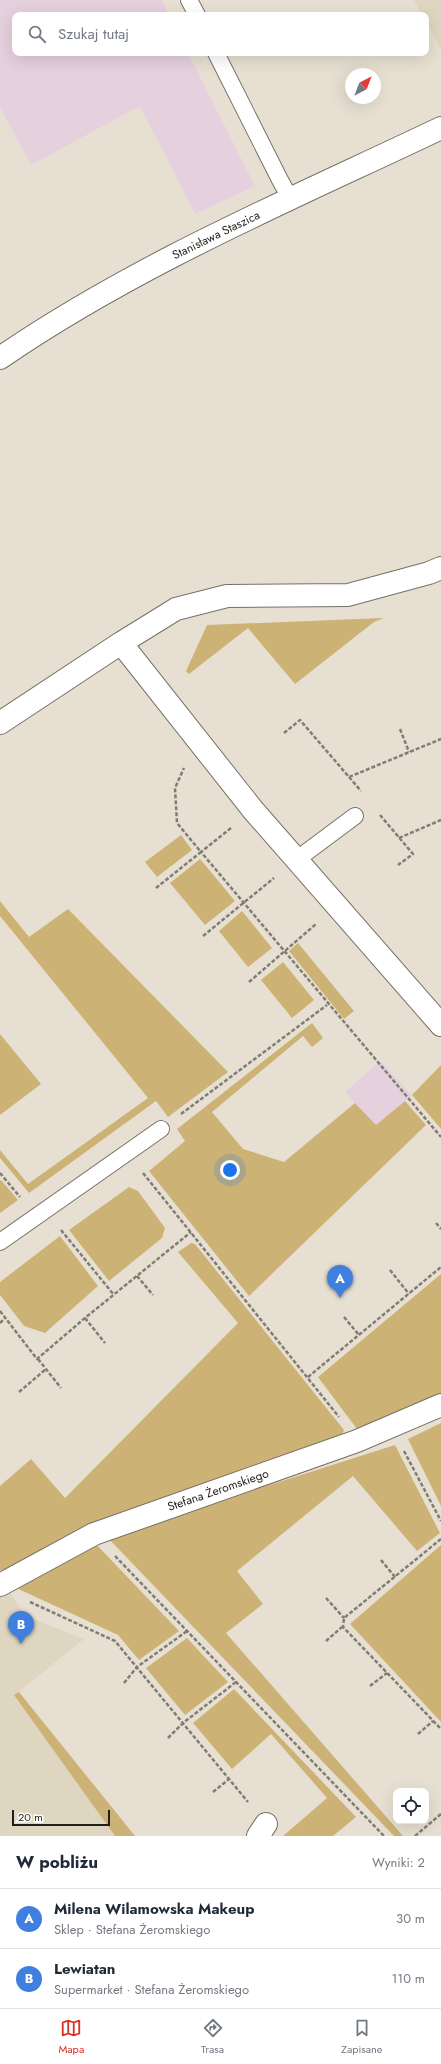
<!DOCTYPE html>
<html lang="pl">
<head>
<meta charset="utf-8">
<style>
	body { margin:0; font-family:Jost,sans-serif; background:#f2f2f3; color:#1f2937 }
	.controls { position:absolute; right:12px; bottom:12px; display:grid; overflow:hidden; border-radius:8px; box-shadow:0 4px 16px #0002 }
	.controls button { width:36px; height:36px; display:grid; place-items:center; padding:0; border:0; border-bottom:1px solid #e0e1e3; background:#fff; color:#1f2937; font:20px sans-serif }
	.compass { position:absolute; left:345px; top:68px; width:36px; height:36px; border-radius:50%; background:#fff; box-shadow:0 4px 16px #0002; rotate:42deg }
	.scale { position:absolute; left:12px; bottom:10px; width:98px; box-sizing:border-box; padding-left:4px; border:2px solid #201e19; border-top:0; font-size:11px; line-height:14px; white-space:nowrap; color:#201e19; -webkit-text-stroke:3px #fff; paint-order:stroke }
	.you { position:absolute; left:230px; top:1170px; width:14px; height:14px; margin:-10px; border:3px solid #fff; border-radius:50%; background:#1a73e8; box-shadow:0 0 0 6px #1a73e833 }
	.badge { display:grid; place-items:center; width:26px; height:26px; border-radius:50%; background:#d93025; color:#fff; font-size:13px; font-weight:700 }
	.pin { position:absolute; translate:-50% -33px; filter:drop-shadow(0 1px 2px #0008) }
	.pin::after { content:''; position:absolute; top:21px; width:14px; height:12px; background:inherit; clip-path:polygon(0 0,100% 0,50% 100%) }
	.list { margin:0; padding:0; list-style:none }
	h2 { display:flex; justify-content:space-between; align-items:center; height:52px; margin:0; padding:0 16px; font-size:17px }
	h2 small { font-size:13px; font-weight:400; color:#747a83 }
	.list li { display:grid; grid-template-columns:26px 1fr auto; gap:12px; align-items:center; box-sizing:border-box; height:60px; padding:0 16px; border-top:1px solid #e0e1e3 }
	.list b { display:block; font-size:15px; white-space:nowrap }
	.list p { margin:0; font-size:13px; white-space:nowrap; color:#747a83 }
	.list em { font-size:13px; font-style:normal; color:#747a83 }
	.icon { flex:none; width:22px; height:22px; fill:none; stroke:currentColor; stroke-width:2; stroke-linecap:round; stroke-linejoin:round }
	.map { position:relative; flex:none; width:441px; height:1836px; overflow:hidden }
	.search { position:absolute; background:#fff; box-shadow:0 4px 16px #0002; left:12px; right:12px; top:12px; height:44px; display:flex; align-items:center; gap:10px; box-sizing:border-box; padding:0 14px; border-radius:8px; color:#747a83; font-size:15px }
	.sheet { height:172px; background:#fff }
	nav { display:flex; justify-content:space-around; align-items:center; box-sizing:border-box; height:56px; border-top:1px solid #e0e1e3; background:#fff; font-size:11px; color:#747a83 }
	nav a { display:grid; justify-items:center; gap:2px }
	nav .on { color:#d93025 }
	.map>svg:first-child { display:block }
	.built { fill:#dfd6c1 }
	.industrial { fill:#e5d0de }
	.green { fill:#cdb275 }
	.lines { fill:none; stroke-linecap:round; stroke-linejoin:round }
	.service-casing { stroke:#777165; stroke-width:18 }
	.pedestrian-casing { stroke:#777165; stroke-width:24 }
	.minor-casing { stroke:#777165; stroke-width:24 }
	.tertiary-casing { stroke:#777165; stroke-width:24 }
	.path { stroke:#817d74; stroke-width:2.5; stroke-dasharray:4 2; stroke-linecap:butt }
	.service { stroke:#fff; stroke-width:16 }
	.pedestrian { stroke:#fff; stroke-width:22 }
	.minor { stroke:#fff; stroke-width:22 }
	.tertiary { stroke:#fff; stroke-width:22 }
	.labels { text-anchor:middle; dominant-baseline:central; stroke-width:4; stroke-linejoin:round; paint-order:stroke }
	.street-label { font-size:12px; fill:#201e19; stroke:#fff }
</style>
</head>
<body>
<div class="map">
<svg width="441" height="1836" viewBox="0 0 441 1836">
	<rect width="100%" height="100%" fill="#e7e0d2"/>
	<!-- built -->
	<path class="built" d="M 414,0 L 441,0 L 441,49 L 426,22 L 426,15 L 422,15 Z
		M 0,1578 L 21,1609 L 15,1612 L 84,1639 L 15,1695 L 115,1836 L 0,1836 Z"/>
	<!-- industrial -->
	<path class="industrial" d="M 0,0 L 162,0 L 169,15 L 15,15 L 15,53 L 188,53 L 255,186 L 195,214 L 140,106 L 31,165 L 0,107 Z
		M 380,1061 L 412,1095 L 376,1125 L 345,1092 Z"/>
	<!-- green -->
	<path class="green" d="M 384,618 L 374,622 L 295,684 L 248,628 L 189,674 L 186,671 L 207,625 Z
		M 181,835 L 192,850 L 157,877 L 145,862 Z
		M 200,859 L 235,901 L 205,925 L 170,883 Z
		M 0,901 L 29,937 L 68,909 L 228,1072 L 168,1117 L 156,1101 L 29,1193 L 0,1158 L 0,1150 L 28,1184 L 148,1098 L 0,916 Z
		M 242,911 L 272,948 L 248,967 L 219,931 Z
		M 298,943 L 354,1011 L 344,1019 L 289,951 Z
		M 283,962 L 314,1000 L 292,1018 L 261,980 Z
		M 312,1023 L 323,1038 L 312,1047 L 303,1036 L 212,1112 L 243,1149 L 284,1162 L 355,1103 L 376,1125 L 405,1101 L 426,1125 L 249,1296 L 149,1171 L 185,1141 L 177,1129 Z
		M 0,1034 L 41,1084 L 0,1115 Z
		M 441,1065 L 441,1129 L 412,1095 Z
		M 1,1180 L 18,1200 L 0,1213 L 0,1181 Z
		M 129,1187 L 138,1191 L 165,1228 L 162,1238 L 109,1281 L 69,1230 Z
		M 60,1236 L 98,1286 L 45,1333 L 24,1326 L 0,1295 L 0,1282 Z
		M 191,1243 L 195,1244 L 344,1430 L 339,1442 L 8,1571 L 0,1570 L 0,1486 L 31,1459 L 65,1498 L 238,1323 L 178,1252 Z
		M 441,1274 L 441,1397 L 360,1433 L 318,1377 Z
		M 441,1423 L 441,1506 L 408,1439 Z
		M 395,1445 L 440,1533 L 417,1551 L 353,1476 L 237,1571 L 263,1604 L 226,1633 L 403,1836 L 394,1836 L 107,1537 Z
		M 93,1541 L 179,1631 L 139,1660 L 118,1635 L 12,1586 Z
		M 441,1545 L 441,1722 L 350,1624 Z
		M 187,1638 L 228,1682 L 185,1715 L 146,1668 Z
		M 234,1689 L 356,1817 L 333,1836 L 283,1836 L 327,1798 L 271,1734 L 232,1769 L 193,1723 Z
		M 19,1692 L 135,1836 L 115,1836 L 14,1695 Z"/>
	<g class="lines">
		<!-- service casing -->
		<g class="service-casing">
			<path id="service" d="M 189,0 L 197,15
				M 216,53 L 280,180 L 291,200
				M 296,860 L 355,816
				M 0,1242 L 161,1129"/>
		</g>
		<!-- pedestrian casing -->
		<g class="pedestrian-casing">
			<path id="pedestrian" d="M 0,1585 L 94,1534 L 357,1441 L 441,1405"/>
		</g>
		<!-- minor casing -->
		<g class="minor-casing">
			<path id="minor" d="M 121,643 L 253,810 L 441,1025
				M 0,723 L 121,643 L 176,609 L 227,596 L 348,595 L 429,573 L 441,568
				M 258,1836 L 266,1824"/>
		</g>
		<!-- tertiary casing -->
		<g class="tertiary-casing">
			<path id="tertiary" d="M 0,358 C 137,264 292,199 441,128"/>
		</g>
		<!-- path -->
		<path class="path" d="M 400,729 L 409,752
			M 284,733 L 300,720 L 349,777 L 441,739
			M 349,777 L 361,791
			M 380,815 L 413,854 L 398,865
			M 231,828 L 201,852 L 441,1137
			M 399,838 L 441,820
			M 156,888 L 201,852 L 177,823 L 175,788 L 184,768
			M 203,936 L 274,878
			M 249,982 L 316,924
			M 181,1114 L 327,1005
			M 0,1173 L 20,1197
			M 143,1173 L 339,1417
			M 436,1223 L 441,1229
			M 61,1230 L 114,1295
			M 390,1270 L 409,1294
			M 137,1276 L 153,1295
			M 0,1311 L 37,1359 L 85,1318 L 191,1232
			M 344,1317 L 359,1335
			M 85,1318 L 105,1343
			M 0,1323 L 5,1318
			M 38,1359 L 61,1388
			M 308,1377 L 441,1267
			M 19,1392 L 46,1369
			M 404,1451 L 441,1521
			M 441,1539 L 344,1618 L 343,1627 L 441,1729
			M 115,1556 L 384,1836
			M 381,1560 L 395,1577
			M 326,1598 L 344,1618
			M 30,1602 L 115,1641 L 248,1802
			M 326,1641 L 342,1627
			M 124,1683 L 137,1667 L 187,1631
			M 370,1686 L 387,1673
			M 418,1734 L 433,1721
			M 168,1738 L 183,1723 L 236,1682
			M 213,1792 L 229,1779
			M 415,1836 L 441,1814"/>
		<!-- service -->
		<use href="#service" class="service"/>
		<!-- pedestrian -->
		<use href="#pedestrian" class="pedestrian"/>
		<!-- minor -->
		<use href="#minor" class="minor"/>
		<!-- tertiary -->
		<use href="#tertiary" class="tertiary"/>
	</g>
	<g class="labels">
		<!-- street labels -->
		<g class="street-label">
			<text transform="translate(216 235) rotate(-26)">Stanisława Staszica</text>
			<text transform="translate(218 1490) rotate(-19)">Stefana Żeromskiego</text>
		</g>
	</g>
</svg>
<div class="controls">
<button><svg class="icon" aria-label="locate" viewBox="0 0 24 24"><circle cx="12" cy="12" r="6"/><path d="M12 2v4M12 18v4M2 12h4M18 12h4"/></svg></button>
</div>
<svg class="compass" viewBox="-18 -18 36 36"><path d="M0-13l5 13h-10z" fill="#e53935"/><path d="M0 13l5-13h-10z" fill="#747a83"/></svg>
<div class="scale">20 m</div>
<div class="you"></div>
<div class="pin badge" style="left:340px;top:1298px;background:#3f7fe0">A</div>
<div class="pin badge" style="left:21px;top:1644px;background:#3f7fe0">B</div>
<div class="search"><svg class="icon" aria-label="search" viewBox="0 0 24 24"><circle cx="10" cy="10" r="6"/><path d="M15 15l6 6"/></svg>Szukaj tutaj</div>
</div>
<section class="sheet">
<h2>W pobliżu<small>Wyniki: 2</small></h2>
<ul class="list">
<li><span class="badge" style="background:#3f7fe0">A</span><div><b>Milena Wilamowska Makeup</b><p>Sklep · Stefana Żeromskiego</p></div><em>30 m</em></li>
<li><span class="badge" style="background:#3f7fe0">B</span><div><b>Lewiatan</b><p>Supermarket · Stefana Żeromskiego</p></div><em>110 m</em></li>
</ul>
</section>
<nav>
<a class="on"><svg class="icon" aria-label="map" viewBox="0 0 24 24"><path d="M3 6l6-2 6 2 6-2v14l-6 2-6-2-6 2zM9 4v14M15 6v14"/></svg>Mapa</a>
<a><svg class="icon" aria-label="directions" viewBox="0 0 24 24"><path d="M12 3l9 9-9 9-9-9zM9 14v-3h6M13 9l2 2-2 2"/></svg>Trasa</a>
<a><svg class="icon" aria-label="saved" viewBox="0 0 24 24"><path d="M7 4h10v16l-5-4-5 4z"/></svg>Zapisane</a>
</nav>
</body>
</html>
